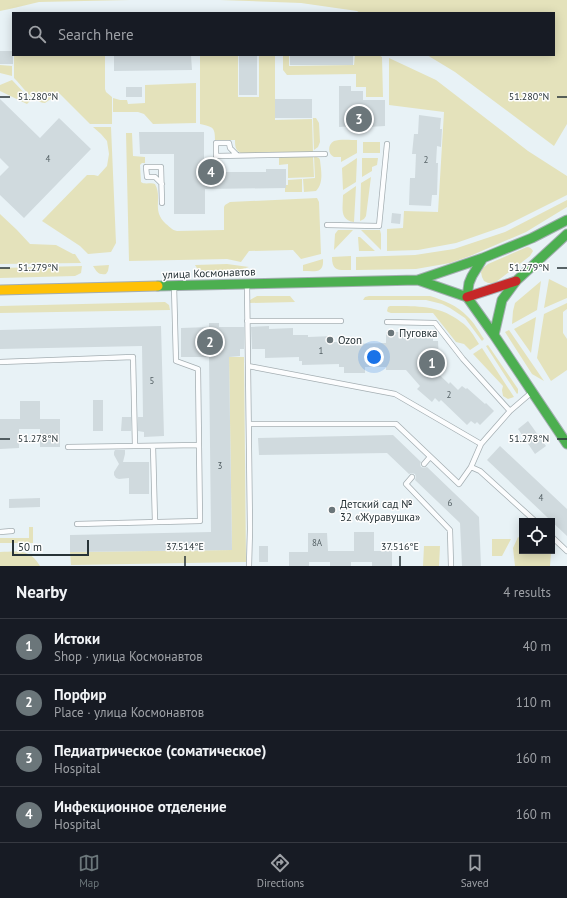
<!DOCTYPE html>
<html lang="en">
<head>
<meta charset="utf-8">
<style>
	body { margin:0; font-family:"PT Sans",sans-serif; background:#20242c; color:#f1f3f6 }
	.controls { position:absolute; right:12px; bottom:12px; display:grid; overflow:hidden; border-radius:0px; box-shadow:0 2px 10px #0003 }
	.controls button { width:36px; height:36px; display:grid; place-items:center; padding:0; border:0; border-bottom:1px solid #363941; background:#171b24; color:#f1f3f6; font:20px sans-serif }
	.scale { position:absolute; left:12px; bottom:10px; width:77px; box-sizing:border-box; padding-left:4px; border:2px solid #273337; border-top:0; font-size:11px; line-height:14px; white-space:nowrap; color:#273337; -webkit-text-stroke:3px #fefefe; paint-order:stroke }
	.you { position:absolute; left:374px; top:357px; width:14px; height:14px; margin:-10px; border:3px solid #fff; border-radius:50%; background:#1a73e8; box-shadow:0 0 0 6px #1a73e833 }
	.badge { display:grid; place-items:center; width:26px; height:26px; border-radius:50%; background:#6b767a; color:#fff; font-size:13px; font-weight:700 }
	.pin { position:absolute; translate:-50% -50%; border:2px solid #fff; box-shadow:0 1px 4px #0006 }
	.list { margin:0; padding:0; list-style:none }
	h2 { display:flex; justify-content:space-between; align-items:center; height:52px; margin:0; padding:0 16px; font-size:17px }
	h2 small { font-size:13px; font-weight:400; color:#9ea1a6 }
	.list li { display:grid; grid-template-columns:26px 1fr auto; gap:12px; align-items:center; box-sizing:border-box; height:56px; padding:0 16px; border-top:1px solid #363941 }
	.list b { display:block; font-size:15px; white-space:nowrap }
	.list p { margin:0; font-size:13px; white-space:nowrap; color:#9ea1a6 }
	.list em { font-size:13px; font-style:normal; color:#9ea1a6 }
	.icon { flex:none; width:22px; height:22px; fill:none; stroke:currentColor; stroke-width:2; stroke-linecap:round; stroke-linejoin:round }
	.map { position:relative; flex:none; width:567px; height:566px; overflow:hidden }
	.search { position:absolute; background:#171b24; box-shadow:0 2px 10px #0003; left:12px; right:12px; top:12px; height:44px; display:flex; align-items:center; gap:10px; box-sizing:border-box; padding:0 14px; border-radius:0px; color:#9ea1a6; font-size:15px }
	.sheet { height:276px; background:#171b24 }
	nav { display:flex; justify-content:space-around; align-items:center; box-sizing:border-box; height:56px; border-top:1px solid #363941; background:#171b24; font-size:11px; color:#9ea1a6 }
	nav a { display:grid; justify-items:center; gap:2px }
	nav .on { color:#6b767a }
	.map>svg:first-child { display:block }
	.green { fill:#e4e2bb }
	.building { fill:#d0dade }
	.lines { fill:none; stroke-linecap:round; stroke-linejoin:round }
	.lane-casing { stroke:#a4aeb2; stroke-width:6 }
	.fast-casing { stroke:#a4aeb2; stroke-width:11 }
	.slow-casing { stroke:#a4aeb2; stroke-width:11 }
	.jam-casing { stroke:#a4aeb2; stroke-width:11 }
	.lane { stroke:#fcfdfe; stroke-width:4.5 }
	.fast { stroke:#4caf50; stroke-width:9 }
	.slow { stroke:#ffc107; stroke-width:9 }
	.jam { stroke:#c62828; stroke-width:9 }
	.ticks { fill:none; stroke:#273337; stroke-width:1.5 }
	.poi-dot { fill:#6b767a; stroke:#fefefe; stroke-width:1.5 }
	.labels { text-anchor:middle; dominant-baseline:central; stroke-width:3; stroke-linejoin:round; paint-order:stroke }
	.number-label { font-size:9px; fill:#525e62 }
	.street-label { font-size:11px; fill:#273337; stroke:#fefefe }
	.poi-label { font-size:11px; fill:#273337; stroke:#fefefe; text-anchor:start }
	.ticks-label { font-size:10px; text-anchor:middle; fill:#273337; stroke:#fefefe; stroke-width:3; stroke-linejoin:round; paint-order:stroke }
</style>
</head>
<body>
<div class="map">
<svg width="567" height="566" viewBox="0 0 567 566">
	<rect width="100%" height="100%" fill="#e8f2f6"/>
	<!-- green -->
	<path class="green" d="M 0,0 L 130,0 L 39,2 L 14,8 L 0,11 Z
		M 220,0 L 567,0 L 567,124 L 554,146 L 455,72 L 427,55 L 554,55 L 554,13 L 360,13 L 357,11 L 301,3 Z
		M 14,55 L 105,55 L 105,89 L 106,92 L 112,97 L 112,124 L 90,124 L 59,93 L 45,103 C 32,102 23,87 14,78 Z
		M 200,55 L 238,55 L 238,97 L 259,97 L 259,55 L 275,55 L 275,120 L 312,119 L 313,152 L 244,154 C 236,152 235,148 235,140 L 215,140 C 215,127 213,127 200,124 Z
		M 283,55 L 289,55 L 289,66 L 354,65 L 355,55 L 379,55 L 382,57 L 383,97 L 366,97 L 366,87 L 356,87 L 356,74 L 287,75 L 283,70 Z
		M 389,58 L 436,80 L 528,151 L 567,176 L 567,195 L 505,226 L 456,243 L 418,250 L 387,251 L 387,229 L 403,228 L 404,211 L 438,212 L 444,112 L 389,105 Z
		M 0,65 L 12,66 L 12,76 L 0,73 Z
		M 12,80 L 31,100 L 27,104 L 0,91 L 0,85 Z
		M 196,83 L 196,123 L 153,124 L 144,114 L 138,112 L 113,112 L 113,98 L 120,100 L 127,100 L 128,104 L 145,103 L 145,85 Z
		M 313,118 L 316,118 L 319,123 L 320,142 L 318,147 L 314,150 Z
		M 93,127 L 111,127 L 116,243 L 111,252 L 88,254 L 80,246 L 42,221 L 87,175 L 94,175 L 98,176 L 107,166 L 109,154 L 107,141 L 101,134 Z
		M 126,133 L 132,133 L 133,156 L 145,157 L 145,163 L 142,163 L 140,165 L 141,182 C 145,185 151,182 155,184 C 163,199 151,210 166,224 C 170,227 172,230 177,231 L 224,230 L 224,207 L 225,205 L 230,202 L 317,198 L 319,202 L 321,254 L 301,259 L 293,250 L 249,251 L 241,262 L 227,259 L 129,261 Z
		M 357,140 L 357,153 L 341,162 L 341,157 C 339,157 336,157 334,157 C 327,154 328,144 334,141 C 339,139 351,140 357,140 Z
		M 363,142 L 380,142 L 380,153 L 363,153 Z
		M 313,156 L 314,177 L 288,178 L 288,164 L 279,165 L 279,157 Z
		M 314,156 L 319,158 L 320,160 C 321,170 324,183 316,191 L 304,192 L 303,179 L 315,178 Z
		M 357,158 L 356,182 L 343,190 L 342,168 Z
		M 362,158 L 378,158 L 377,165 L 372,167 L 372,171 L 362,177 Z
		M 371,177 L 366,216 L 364,219 L 360,221 L 361,183 Z
		M 302,179 L 302,192 L 285,192 L 285,185 L 288,185 L 288,180 Z
		M 356,186 L 354,222 C 339,220 343,207 343,195 Z
		M 567,200 L 567,207 L 526,232 L 470,256 L 450,263 L 416,269 L 356,270 L 356,257 L 415,255 L 454,249 L 505,232 Z
		M 0,214 L 17,230 L 30,244 L 56,245 L 73,254 L 75,254 L 81,263 L 0,264 Z
		M 338,230 L 353,230 L 334,250 L 335,234 Z
		M 361,230 L 380,230 L 381,234 L 381,250 Z
		M 358,237 L 360,237 L 375,251 L 359,251 Z
		M 527,247 C 530,247 531,248 533,251 L 530,256 L 496,282 L 492,283 L 488,283 L 484,281 L 482,277 L 481,272 L 483,268 L 488,264 Z
		M 351,256 L 351,270 C 339,270 332,272 332,257 Z
		M 323,259 C 324,274 315,271 303,271 L 303,265 Z
		M 227,264 L 249,267 L 236,271 L 200,273 L 195,265 Z
		M 109,265 L 108,271 L 106,274 C 98,275 97,272 93,266 Z
		M 82,266 L 81,273 L 75,276 L 0,278 L 0,268 Z
		M 549,279 L 567,288 L 567,298 L 544,308 Z
		M 541,281 L 537,310 L 512,324 L 513,311 L 515,303 Z
		M 257,296 L 290,296 L 295,302 L 249,303 L 250,300 Z
		M 369,296 L 430,296 C 443,300 458,306 467,316 C 474,322 479,332 484,339 L 482,341 L 465,318 L 450,308 L 442,304 L 426,300 L 363,300 L 365,297 Z
		M 165,302 L 169,305 L 170,310 L 0,313 L 0,306 Z
		M 567,303 L 567,309 L 563,312 L 563,333 L 567,339 L 567,370 L 551,381 L 537,358 L 544,314 Z
		M 390,306 C 416,306 440,305 461,322 C 469,327 474,336 479,344 L 470,350 L 464,344 L 456,342 L 433,313 L 391,313 L 388,312 L 387,311 L 388,307 Z
		M 536,317 L 531,353 L 514,329 Z
		M 509,330 L 544,381 L 532,374 L 505,332 Z
		M 488,345 L 518,389 L 518,393 L 517,394 L 486,346 Z
		M 482,348 L 514,397 L 508,399 L 503,396 L 502,390 L 503,386 L 473,354 Z
		M 229,357 L 244,357 L 246,562 L 71,565 L 70,552 L 232,550 Z
		M 29,527 L 33,527 L 33,543 L 0,543 L 0,538 L 29,538 Z
		M 518,537 L 522,539 L 522,551 L 547,551 L 551,553 L 550,566 L 515,566 L 513,548 Z
		M 492,539 L 511,539 L 502,556 L 492,556 Z
		M 424,546 L 440,546 L 439,566 L 423,566 Z
		M 0,552 C 18,552 29,548 40,566 L 0,566 Z"/>
	<!-- building -->
	<path class="building" d="M 0,51 L 13,51 L 13,64 L 0,64 Z
		M 114,55 L 191,55 L 192,70 L 114,71 Z
		M 239,55 L 257,55 L 257,95 L 239,95 Z
		M 290,55 L 353,55 L 353,65 L 290,65 Z
		M 339,86 L 351,86 L 351,91 L 363,91 L 363,100 L 385,100 L 385,126 L 368,127 L 368,129 L 354,129 L 354,126 L 339,127 Z
		M 126,87 L 142,87 L 142,97 L 126,97 Z
		M 0,99 L 40,138 L 59,118 L 91,149 L 24,218 L 0,195 L 0,176 L 9,167 L 0,158 Z
		M 275,99 L 312,99 L 312,118 L 275,118 Z
		M 419,115 L 441,118 L 440,129 L 442,129 L 441,147 L 437,146 L 436,163 L 438,163 L 437,195 L 432,195 L 431,206 L 409,205 L 410,178 L 415,178 L 416,154 L 412,154 L 414,134 L 418,134 Z
		M 139,132 L 204,132 L 204,172 L 266,172 L 266,169 L 286,169 L 286,188 L 205,189 L 205,214 L 174,214 L 174,154 L 140,154 Z
		M 392,213 L 401,214 L 400,224 L 391,223 Z
		M 209,323 L 219,323 L 219,327 L 244,327 L 244,349 L 240,349 L 240,356 L 229,357 L 232,550 L 70,552 L 70,535 L 211,532 L 209,357 L 181,357 L 181,328 L 209,327 Z
		M 161,326 L 164,436 L 144,437 L 144,432 L 138,431 L 138,417 L 143,417 L 142,346 L 0,349 L 0,330 Z
		M 269,326 L 269,329 L 293,328 L 293,335 L 308,335 L 308,337 L 333,336 L 333,342 L 348,342 L 348,344 L 386,343 L 386,332 L 433,332 L 433,341 L 438,341 L 439,361 L 424,360 L 449,384 L 450,382 L 458,390 L 462,386 L 466,389 L 467,388 L 485,404 L 486,403 L 494,411 L 480,425 L 477,422 L 475,424 L 471,421 L 467,425 L 441,400 L 439,402 L 435,398 L 432,402 L 417,389 L 420,386 L 406,370 L 386,370 L 386,367 L 365,367 L 365,373 L 344,373 L 344,367 L 339,367 L 339,364 L 302,365 L 302,361 L 299,361 L 299,357 L 265,358 L 265,349 L 252,349 L 251,327 Z
		M 93,400 L 103,400 L 103,431 L 93,431 Z
		M 20,401 L 40,401 L 40,419 L 60,419 L 60,447 L 40,447 L 40,429 L 19,429 L 19,448 L 0,449 L 0,419 L 20,419 Z
		M 122,417 L 131,417 L 131,431 L 121,431 Z
		M 528,421 L 546,446 L 535,454 L 518,429 Z
		M 393,435 L 421,462 L 420,464 L 421,467 L 424,468 L 427,467 L 479,517 L 481,566 L 462,566 L 460,523 L 415,480 L 416,477 L 415,474 L 412,473 L 409,474 L 387,453 L 259,455 L 258,438 Z
		M 500,446 L 567,509 L 567,536 L 487,460 Z
		M 115,450 L 125,450 L 125,454 L 123,462 L 149,462 L 149,494 L 129,494 L 129,478 L 119,479 L 116,478 L 114,475 L 114,472 L 119,464 L 114,455 L 114,452 Z
		M 40,498 L 40,507 L 9,508 L 9,499 Z
		M 354,532 L 374,532 L 374,551 L 392,551 L 392,566 L 372,566 L 372,562 L 351,562 L 351,566 L 330,566 L 330,562 L 309,562 L 309,566 L 289,566 L 289,552 L 308,552 L 308,533 L 327,533 L 328,551 L 354,551 Z
		M 259,546 L 268,546 L 268,562 L 259,562 Z"/>
	<g class="lines">
		<!-- lane casing -->
		<g class="lane-casing">
			<path id="lane" d="M 237,155 L 230,148 L 229,143 L 216,143 L 216,156 L 325,154
				M 162,184 L 155,177 L 147,177 L 146,167 L 161,167 L 162,203
				M 327,225 L 379,226 L 387,144
				M 247,284 L 248,366 L 395,394 L 481,444 L 510,411 L 532,392
				M 247,321 L 341,321
				M 387,322 L 435,323 L 463,359 L 510,411
				M 0,362 L 133,357 L 135,446 L 199,445
				M 248,366 L 250,529 L 249,566
				M 249,424 L 396,424 L 459,484 L 471,467
				M 481,444 L 471,467 L 480,471 L 535,521
				M 153,446 L 155,522
				M 68,447 L 135,446
				M 424,464 L 430,457
				M 412,477 L 406,484 L 450,530 L 451,566
				M 77,524 L 200,521 L 198,369 L 176,361 L 174,286
				M 0,532 L 12,531
				M 552,537 L 567,551"/>
		</g>
		<!-- fast casing -->
		<g class="fast-casing">
			<path id="fast" d="M 418,280 L 467,297 L 494,335 L 567,444
				M 158,286 L 418,280 L 483,258 L 532,238 L 567,220
				M 467,297 L 469,283 L 472,276 L 483,258
				M 494,335 L 502,300 L 516,281 L 567,234"/>
		</g>
		<!-- slow casing -->
		<g class="slow-casing">
			<path id="slow" d="M 0,290 L 158,286"/>
		</g>
		<!-- jam casing -->
		<g class="jam-casing">
			<path id="jam" d="M 467,297 L 516,281"/>
		</g>
		<!-- lane -->
		<use href="#lane" class="lane"/>
		<!-- fast -->
		<use href="#fast" class="fast"/>
		<!-- slow -->
		<use href="#slow" class="slow"/>
		<!-- jam -->
		<use href="#jam" class="jam"/>
	</g>
	<!-- ticks -->
	<path class="ticks" d="M 0,97 L 10,97M 557,97 L 567,97M 0,268 L 10,268M 557,268 L 567,268M 0,439 L 10,439M 557,439 L 567,439M 185,556 L 185,566M 400,556 L 400,566"/>
	<!-- markers -->
	<g class="poi-dot">
		<circle cx="391" cy="333" r="4"/>
		<circle cx="330" cy="340" r="4"/>
		<circle cx="332" cy="510" r="4"/>
	</g>
	<g class="labels">
		<!-- number labels -->
		<g class="number-label">
			<text x="48" y="158">4</text>
			<text x="426" y="159">2</text>
			<text x="321" y="350">1</text>
			<text x="152" y="380">5</text>
			<text x="449" y="394">2</text>
			<text x="220" y="465">3</text>
			<text x="541" y="497">4</text>
			<text x="450" y="502">6</text>
			<text x="317" y="542">8А</text>
		</g>
		<!-- street labels -->
		<g class="street-label">
			<text transform="translate(209 273) rotate(-2)">улица Космонавтов</text>
		</g>
		<!-- poi labels -->
		<g class="poi-label">
			<text x="399" y="333">Пуговка</text>
			<text x="338" y="340">Ozon</text>
			<text x="340" y="504">Детский сад №<tspan x="340" dy="13">32 «Журавушка»</tspan></text>
		</g>
	</g>
	<g class="ticks-label">
		<text x="38" y="100">51.280°N</text>
		<text x="529" y="100">51.280°N</text>
		<text x="38" y="271">51.279°N</text>
		<text x="529" y="271">51.279°N</text>
		<text x="38" y="442">51.278°N</text>
		<text x="529" y="442">51.278°N</text>
		<text x="185" y="550">37.514°E</text>
		<text x="400" y="550">37.516°E</text>
	</g>
</svg>
<div class="controls">
<button><svg class="icon" aria-label="locate" viewBox="0 0 24 24"><circle cx="12" cy="12" r="6"/><path d="M12 2v4M12 18v4M2 12h4M18 12h4"/></svg></button>
</div>
<div class="scale">50 m</div>
<div class="you"></div>
<div class="pin badge" style="left:432px;top:363px">1</div>
<div class="pin badge" style="left:210px;top:342px">2</div>
<div class="pin badge" style="left:359px;top:119px">3</div>
<div class="pin badge" style="left:211px;top:172px">4</div>
<div class="search"><svg class="icon" aria-label="search" viewBox="0 0 24 24"><circle cx="10" cy="10" r="6"/><path d="M15 15l6 6"/></svg>Search here</div>
</div>
<section class="sheet">
<h2>Nearby<small>4 results</small></h2>
<ul class="list">
<li><span class="badge">1</span><div><b>Истоки</b><p>Shop · улица Космонавтов</p></div><em>40 m</em></li>
<li><span class="badge">2</span><div><b>Порфир</b><p>Place · улица Космонавтов</p></div><em>110 m</em></li>
<li><span class="badge">3</span><div><b>Педиатрическое (соматическое)</b><p>Hospital</p></div><em>160 m</em></li>
<li><span class="badge">4</span><div><b>Инфекционное отделение</b><p>Hospital</p></div><em>160 m</em></li>
</ul>
</section>
<nav>
<a class="on"><svg class="icon" aria-label="map" viewBox="0 0 24 24"><path d="M3 6l6-2 6 2 6-2v14l-6 2-6-2-6 2zM9 4v14M15 6v14"/></svg>Map</a>
<a><svg class="icon" aria-label="directions" viewBox="0 0 24 24"><path d="M12 3l9 9-9 9-9-9zM9 14v-3h6M13 9l2 2-2 2"/></svg>Directions</a>
<a><svg class="icon" aria-label="saved" viewBox="0 0 24 24"><path d="M7 4h10v16l-5-4-5 4z"/></svg>Saved</a>
</nav>
</body>
</html>
